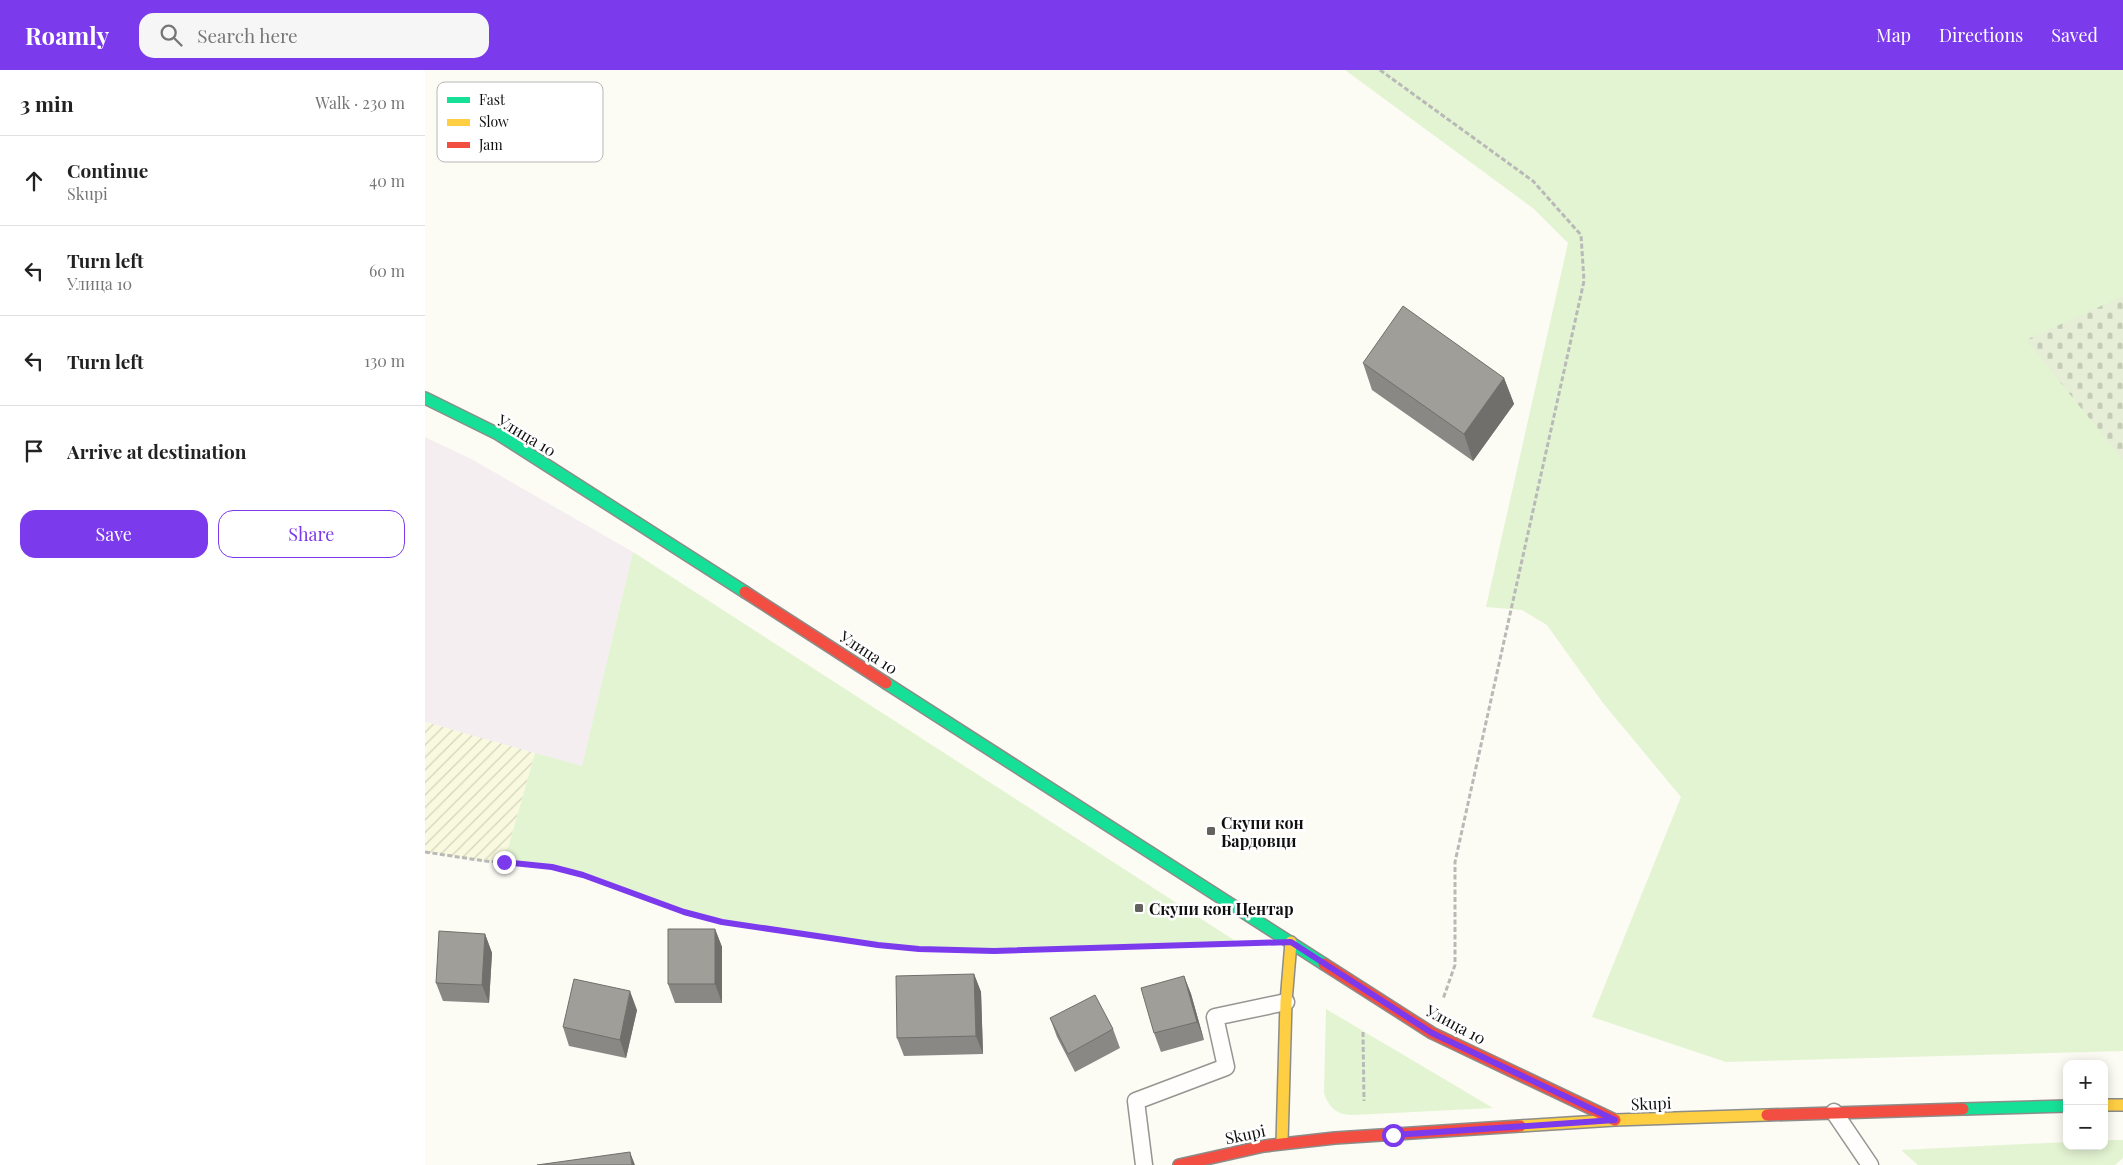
<!DOCTYPE html>
<html lang="en">
<head>
<meta charset="utf-8">
<style>
	body { margin:0; font-family:"Playfair Display",serif; background:#f6f6f6; color:#222 }
	.controls { position:absolute; right:15px; bottom:15px; display:grid; overflow:hidden; border-radius:10px; box-shadow:0 2px 12px #0003 }
	.controls button { width:45px; height:45px; display:grid; place-items:center; padding:0; border:0; border-bottom:1px solid #e0e0e0; background:#fff; color:#222; font:25px sans-serif }
	.stop { position:absolute; width:15px; height:15px; margin:-11px; border:4px solid #7c3aed; border-radius:50%; background:#fff }
	.stop.end { background:#7c3aed; border-color:#fff; box-shadow:0 1px 5px #0008 }
	.list { margin:0; padding:0; list-style:none }
	h2 { display:flex; justify-content:space-between; align-items:center; height:65px; margin:0; padding:0 20px; font-size:21px }
	h2 small { font-size:16px; font-weight:400; color:#767676 }
	.list li { display:grid; grid-template-columns:32px 1fr auto; gap:15px; align-items:center; box-sizing:border-box; height:90px; padding:0 20px; border-top:1px solid #e0e0e0 }
	.list b { display:block; font-size:19px; white-space:nowrap }
	.list p { margin:0; font-size:16px; white-space:nowrap; color:#767676 }
	.list em { font-size:16px; font-style:normal; color:#767676 }
	.actions { display:flex; gap:10px; padding:15px 20px }
	.actions a { flex:1; padding:11px 0; border:1px solid #7c3aed; border-radius:15px; text-align:center; font-size:18px; color:#7c3aed }
	.actions .main { background:#7c3aed; color:#fff }
	.icon { flex:none; width:28px; height:28px; fill:none; stroke:currentColor; stroke-width:2; stroke-linecap:round; stroke-linejoin:round }
	.map { position:relative; flex:none; width:1698px; height:1095px; overflow:hidden }
	header { display:flex; align-items:center; gap:30px; box-sizing:border-box; height:70px; padding:0 25px; background:#7c3aed; color:#fff }
	header strong { font-size:24px }
	nav { display:flex; gap:28px; margin-inline-start:auto; font-size:18px }
	.search { width:350px; height:45px; background:#f6f6f6; display:flex; align-items:center; gap:12px; box-sizing:border-box; padding:0 18px; border-radius:15px; color:#767676; font-size:19px }
	main { display:flex }
	aside { flex:1; background:#fff }
	.map>svg:first-child { display:block }
	.industrial { fill:#f4eef1 }
	.farmland { fill:url(#farmland-furrows) }
	.grass { fill:#e3f4d2 }
	.cemetery { fill:url(#cemetery-stones) }
	.lines { fill:none; stroke-linecap:round; stroke-linejoin:round }
	.lane-casing { stroke:#969592; stroke-width:19 }
	.fast-casing { stroke:#8c8c89; stroke-width:14 }
	.slow-casing { stroke:#8c8c89; stroke-width:14 }
	.jam-casing { stroke:#8c8c89; stroke-width:14 }
	.path { stroke:#b9b9b8; stroke-width:3; stroke-dasharray:5 2.5; stroke-linecap:butt }
	.lane { stroke:#fffefd; stroke-width:16 }
	.fast { stroke:#16e098; stroke-width:11 }
	.slow { stroke:#ffcf43; stroke-width:11 }
	.jam { stroke:#f24e42; stroke-width:11 }
	.wall { fill:#8a8884 }
	.shaded-wall { fill:#706f6b }
	.building { fill:#a09e99; stroke:#706f6b }
	.route { stroke:#7c3aed; stroke-width:6 }
	.poi-dot { fill:#62625f; stroke:#fff; stroke-width:2 }
	.labels { text-anchor:middle; dominant-baseline:central; stroke-width:5; stroke-linejoin:round; paint-order:stroke }
	.street-label { font-size:16px; fill:#0f0f0f; stroke:#fff }
	.poi-label { font-size:16px; font-weight:bold; fill:#0f0f0f; stroke:#fff; text-anchor:start }
	.key { fill:#fff; stroke:#b7b7b7; stroke-width:1 }
	.key-label { font-size:14px; fill:#0f0f0f }
</style>
</head>
<body>
<header>
<strong>Roamly</strong>
<div class="search"><svg class="icon" aria-label="search" viewBox="0 0 24 24"><circle cx="10" cy="10" r="6"/><path d="M15 15l6 6"/></svg>Search here</div>
<nav><a>Map</a><a>Directions</a><a>Saved</a></nav>
</header>
<main>
<aside>
<h2>3 min<small>Walk · 230 m</small></h2>
<ul class="list">
<li><svg class="icon" aria-label="ahead" viewBox="0 0 24 24"><path d="M12 20V5M6 11l6-6 6 6"/></svg><div><b>Continue</b><p>Skupi</p></div><em>40 m</em></li>
<li><svg class="icon" aria-label="left" viewBox="0 0 24 24"><path d="M17 20v-9H6M10 6l-5 5 5 5"/></svg><div><b>Turn left</b><p>Улица 10</p></div><em>60 m</em></li>
<li><svg class="icon" aria-label="left" viewBox="0 0 24 24"><path d="M17 20v-9H6M10 6l-5 5 5 5"/></svg><div><b>Turn left</b></div><em>130 m</em></li>
<li><svg class="icon" aria-label="arrive" viewBox="0 0 24 24"><path d="M6 21V4h12l-3 4 3 4H6"/></svg><div><b>Arrive at destination</b></div></li>
</ul>
<div class="actions"><a class="main">Save</a><a>Share</a></div>
</aside>
<div class="map">
<svg width="1698" height="1095" viewBox="0 0 1698 1095">
	<defs>
		<pattern id="farmland-furrows" width="10" height="10" patternUnits="userSpaceOnUse" patternTransform="scale(1.25)"><rect width="10" height="10" fill="#f9f9df"/><path d="M-1 1l2-2M0 10L10 0M9 11l2-2" fill="none" stroke="#d4d4be"/></pattern>
		<pattern id="cemetery-stones" width="16" height="16" patternUnits="userSpaceOnUse" patternTransform="scale(1.25)"><rect width="16" height="16" fill="#e6eed7"/><path d="M2 7V4a2 2 0 0 1 4 0v3zM10 15v-3a2 2 0 0 1 4 0v3z" fill="#c4cbb7"/></pattern>
	</defs>
	<rect width="100%" height="100%" fill="#fcfbf4"/>
	<!-- industrial -->
	<path class="industrial" d="M 0,367 L 48,390 L 208,482 L 157,697 L 0,652 Z"/>
	<!-- farmland -->
	<path class="farmland" d="M 0,652 L 110,683 L 79,792 L 59,791 L 0,782 Z"/>
	<!-- grass -->
	<path class="grass" d="M 920,0 L 1698,0 L 1698,981 L 1301,992 L 1167,947 L 1256,727 L 1178,633 L 1122,555 L 1097,540 L 1061,537 L 1143,173 L 1109,139 Z
		M 208,482 L 812,872 L 569,881 L 494,879 L 453,875 L 297,852 L 259,842 L 158,805 L 127,797 L 79,792 L 110,683 L 157,696 Z
		M 901,939 L 1068,1038 L 928,1045 C 912,1045 904,1038 899,1023 Z
		M 1679,1070 L 1698,1070 L 1698,1088 L 1690,1095 L 1493,1095 L 1476,1080 L 1642,1072 L 1642,1076 L 1679,1076 Z"/>
	<!-- cemetery -->
	<path class="cemetery" d="M 1698,226 L 1698,390 L 1601,270 Z"/>
	<g class="lines">
		<!-- lane casing -->
		<g class="lane-casing">
			<path id="lane" d="M 1409,1042 L 1445,1095
				M 719,1095 L 711,1031 L 801,997 L 790,947 L 861,932"/>
		</g>
		<!-- fast casing -->
		<g class="fast-casing">
			<path id="fast" d="M 0,328 L 73,364 L 320,522
				M 461,613 L 899,894
				M 1538,1039 L 1642,1036"/>
		</g>
		<!-- slow casing -->
		<g class="slow-casing">
			<path id="slow" d="M 1679,1035 L 1698,1035
				M 1095,1056 L 1190,1050 L 1342,1045
				M 857,1073 L 861,932 L 866,872"/>
		</g>
		<!-- jam casing -->
		<g class="jam-casing">
			<path id="jam" d="M 320,522 L 461,613
				M 899,894 L 1007,963 L 1190,1050
				M 1342,1045 L 1538,1039
				M 754,1095 L 839,1076 L 910,1068 L 1095,1056"/>
		</g>
		<!-- path -->
		<path class="path" d="M 955,0 L 1108,111 L 1156,165 L 1159,211 L 1030,792 L 1030,895 L 1018,929
			M 0,782 L 60,791 L 127,797 L 158,805 L 259,842 L 297,852 L 453,875 L 494,879 L 569,881 L 798,873
			M 938,962 L 939,1031"/>
		<!-- lane -->
		<use href="#lane" class="lane"/>
		<!-- fast -->
		<use href="#fast" class="fast"/>
		<!-- slow -->
		<use href="#slow" class="slow"/>
		<!-- jam -->
		<use href="#jam" class="jam"/>
	</g>
	<!-- wall -->
	<path class="wall" d="M 938,293 L 1079,308 L 1089,334 L 1048,391 L 947,320 Z
		M 290,859 L 297,877 L 297,933 L 250,933 L 243,914 Z
		M 60,864 L 67,883 L 64,933 L 18,931 L 11,913 Z
		M 549,904 L 556,922 L 558,984 L 479,986 L 472,968 Z
		M 759,906 L 766,924 L 779,970 L 736,982 L 729,963 Z
		M 212,940 L 201,988 L 144,976 L 138,957 Z
		M 625,948 L 688,959 L 695,978 L 650,1002 L 632,967 Z"/>
	<!-- shaded-wall -->
	<path class="shaded-wall" d="M 1079,308 L 1089,334 L 1048,391 L 1039,364 Z
		M 290,859 L 297,877 L 297,933 L 290,914 Z
		M 60,864 L 67,883 L 64,933 L 57,915 Z
		M 549,904 L 556,922 L 558,984 L 551,966 Z
		M 759,906 L 766,924 L 779,970 L 772,952 Z
		M 205,921 L 212,940 L 201,988 L 195,970 Z
		M 205,1082 L 210,1095 L 207,1095 Z"/>
	<!-- building -->
	<path class="building" d="M 978,236 L 1079,308 L 1039,364 L 938,293 Z
		M 243,859 L 290,859 L 290,914 L 243,914 Z
		M 14,861 L 60,864 L 57,915 L 11,913 Z
		M 549,904 L 551,966 L 472,968 L 471,906 Z
		M 759,906 L 772,952 L 729,963 L 716,918 Z
		M 149,909 L 205,921 L 195,970 L 138,957 Z
		M 670,925 L 688,959 L 643,984 L 625,948 Z
		M 205,1082 L 207,1095 L 112,1095 Z"/>
	<g class="lines">
		<!-- route -->
		<path class="route" d="M 79,792 L 127,797 L 158,805 L 259,842 L 297,852 L 453,875 L 494,879 L 569,881 L 866,872 L 1007,963 L 1190,1050 L 968,1065"/>
	</g>
	<!-- markers -->
	<g class="poi-dot">
		<rect x="781" y="756" width="10" height="10" rx="2.5"/>
		<rect x="709" y="833" width="10" height="10" rx="2.5"/>
	</g>
	<g class="labels">
		<!-- street labels -->
		<g class="street-label">
			<text transform="translate(102 365) rotate(31)">Улица 10</text>
			<text transform="translate(444 582) rotate(33)">Улица 10</text>
			<text transform="translate(1031 954) rotate(28)">Улица 10</text>
			<text transform="translate(1226 1033) rotate(-2)">Skupi</text>
			<text transform="translate(820 1064) rotate(-12)">Skupi</text>
		</g>
		<!-- poi labels -->
		<g class="poi-label">
			<text x="796" y="752">Скупи кон<tspan x="796" dy="18">Бардовци</tspan></text>
			<text x="724" y="838">Скупи кон Центар</text>
		</g>
	</g>
	<!-- legend -->
	<rect x="12" y="12" width="166" height="80" rx="8" class="key"/>
	<rect x="22" y="27" width="23" height="6" fill="#16e098"/>
	<rect x="22" y="49" width="23" height="7" fill="#ffcf43"/>
	<rect x="22" y="72" width="23" height="6" fill="#f24e42"/>
	<g class="key-label">
		<text x="54" y="35">Fast</text>
		<text x="54" y="57">Slow</text>
		<text x="54" y="80">Jam</text>
	</g>
</svg>
<div class="controls">
<button>+</button>
<button>−</button>
</div>
<div class="stop" style="left:968px;top:1065px"></div>
<div class="stop end" style="left:79px;top:792px"></div>
</div>
</main>
</body>
</html>
